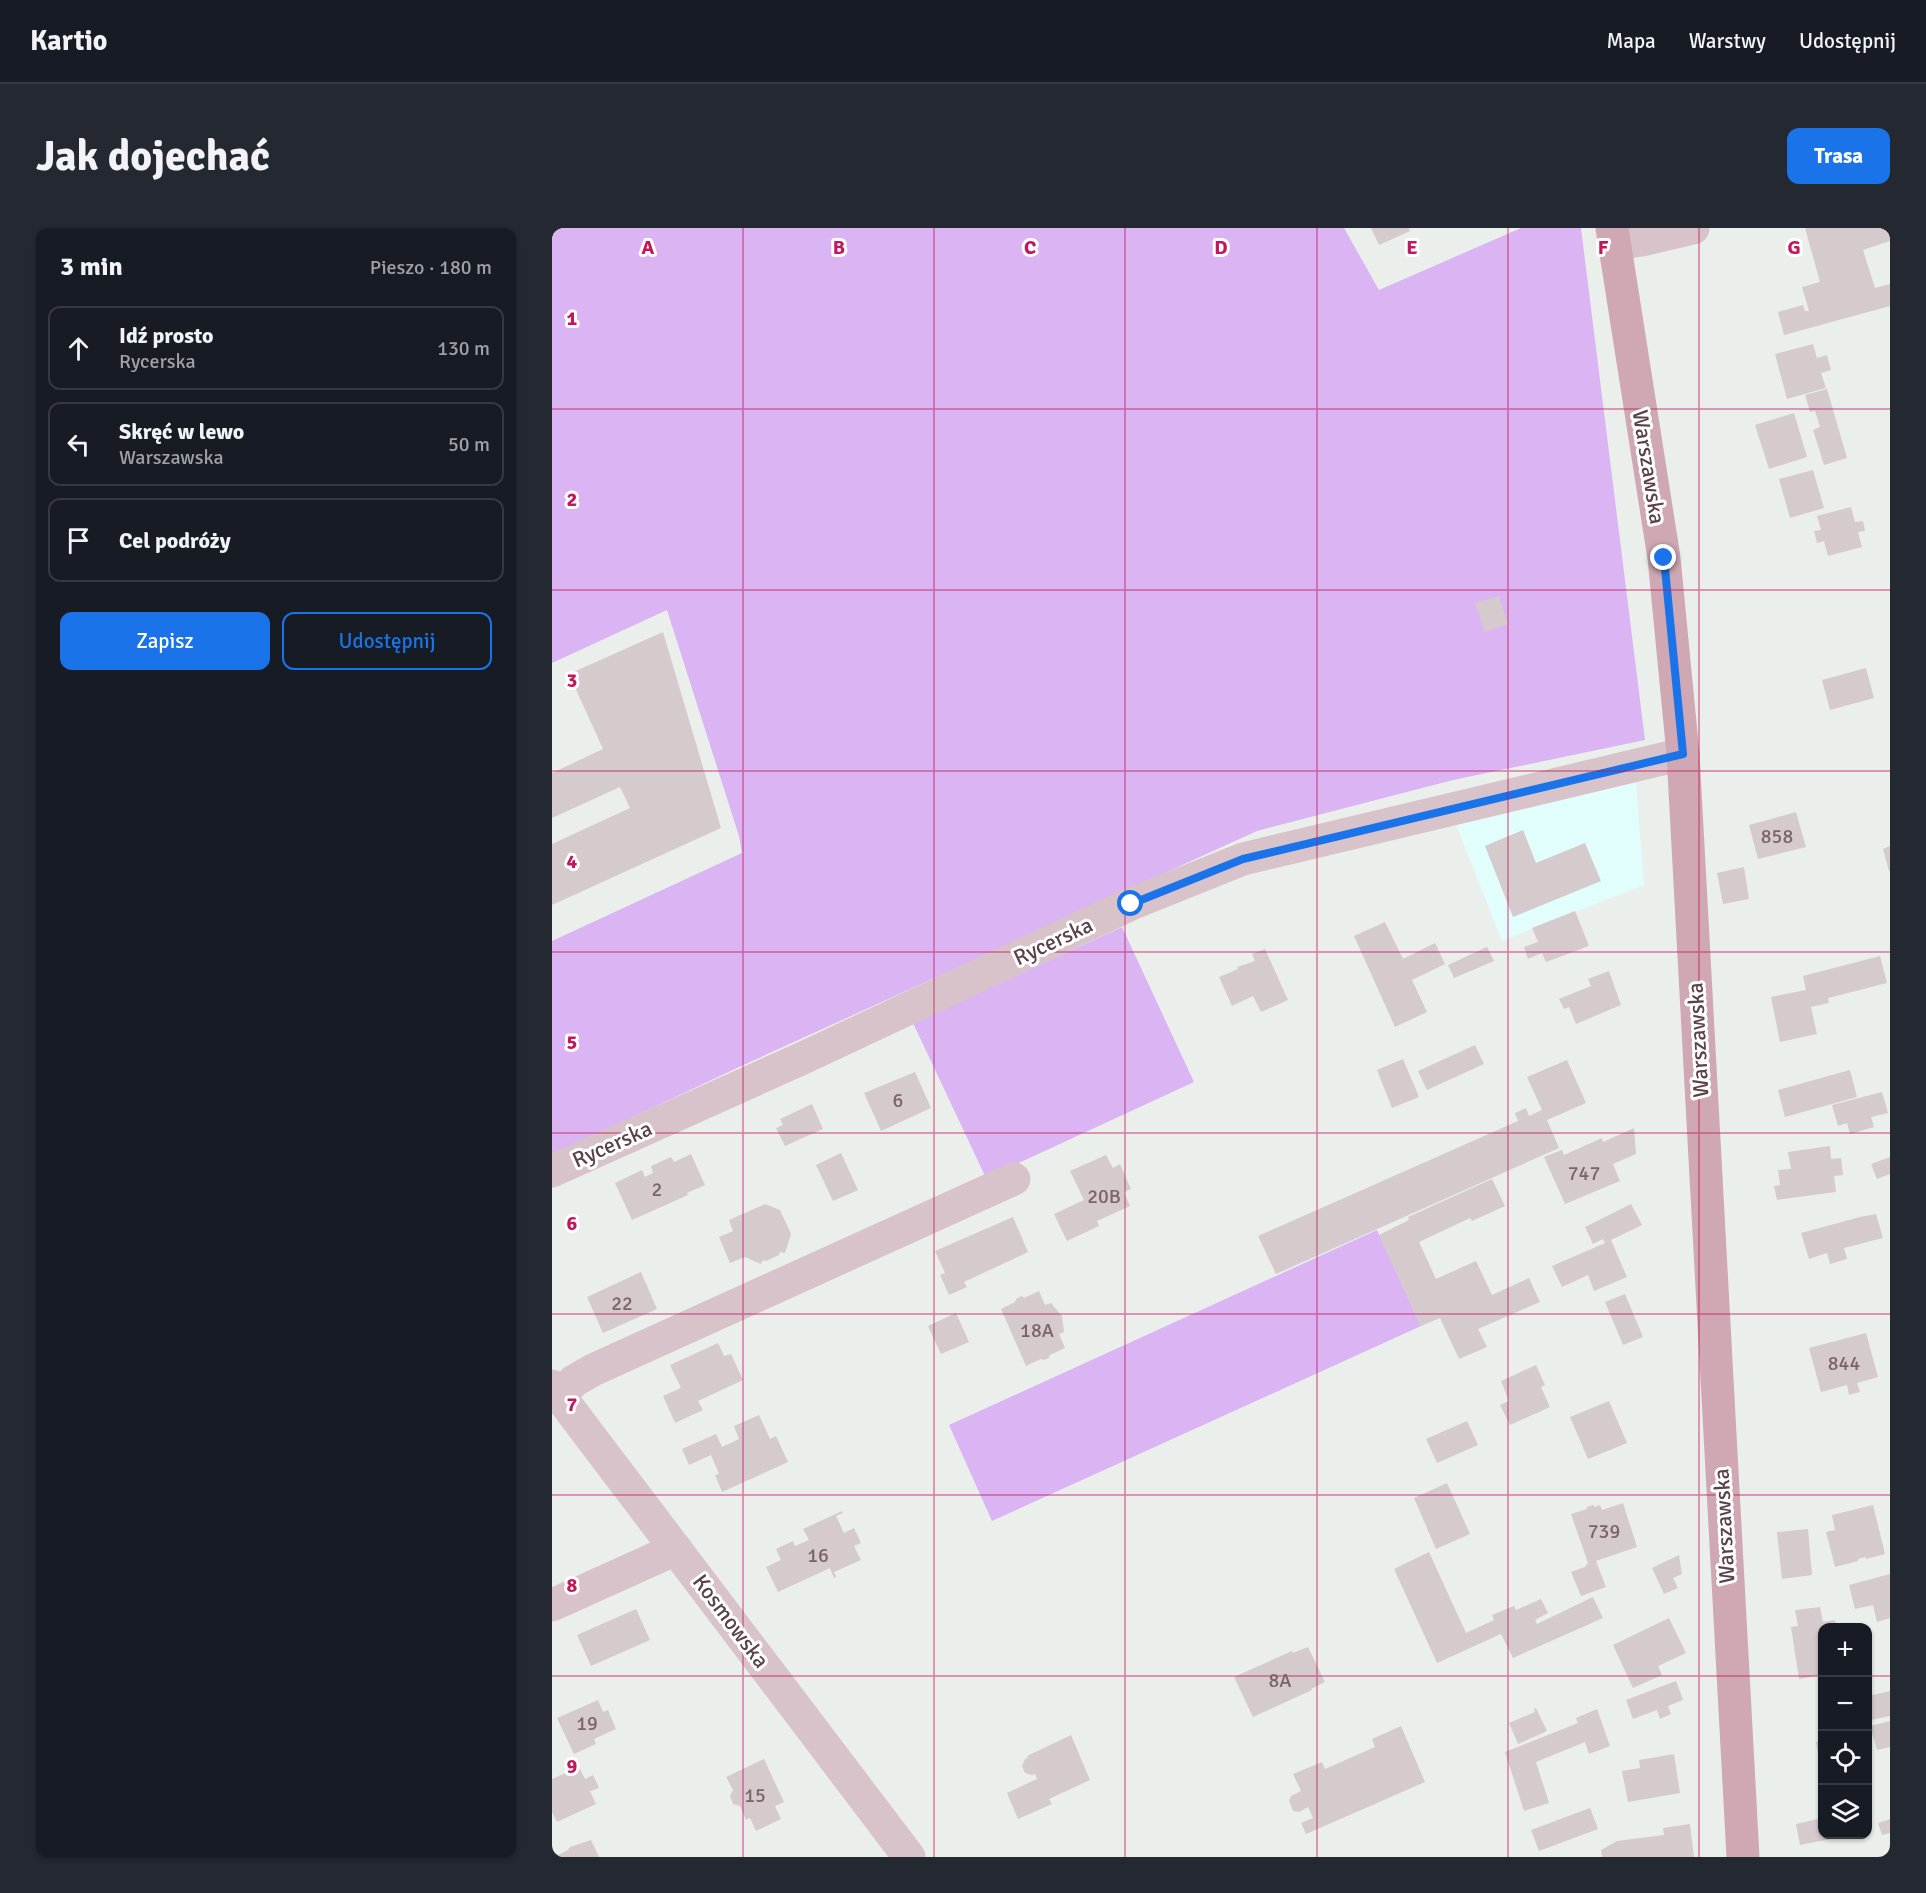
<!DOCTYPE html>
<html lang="pl">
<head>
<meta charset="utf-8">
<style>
	body { margin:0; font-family:Signika,sans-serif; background:#242831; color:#f1f3f6 }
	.controls { position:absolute; right:18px; bottom:18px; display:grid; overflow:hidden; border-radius:12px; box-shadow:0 2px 4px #0004 }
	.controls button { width:54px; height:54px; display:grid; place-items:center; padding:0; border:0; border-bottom:2px solid #363941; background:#171b24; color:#f1f3f6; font:30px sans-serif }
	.stop { position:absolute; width:18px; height:18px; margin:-14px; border:4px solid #1a73e8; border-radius:50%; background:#fff }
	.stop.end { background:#1a73e8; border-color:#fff; box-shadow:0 2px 6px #0008 }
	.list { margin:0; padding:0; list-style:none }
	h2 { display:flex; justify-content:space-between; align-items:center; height:78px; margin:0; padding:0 24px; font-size:26px }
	h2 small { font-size:20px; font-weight:400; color:#9ea1a6 }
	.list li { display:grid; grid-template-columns:39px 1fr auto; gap:18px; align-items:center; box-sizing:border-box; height:84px; margin:0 12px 12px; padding:0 12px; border:2px solid #363941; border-radius:12px }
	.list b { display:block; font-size:22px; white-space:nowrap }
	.list p { margin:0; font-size:20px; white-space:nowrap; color:#9ea1a6 }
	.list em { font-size:20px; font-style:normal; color:#9ea1a6 }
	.actions { display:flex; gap:12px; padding:18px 24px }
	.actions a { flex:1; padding:14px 0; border:2px solid #1a73e8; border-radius:12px; text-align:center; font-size:21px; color:#1a73e8 }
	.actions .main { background:#1a73e8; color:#fff }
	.icon { flex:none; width:33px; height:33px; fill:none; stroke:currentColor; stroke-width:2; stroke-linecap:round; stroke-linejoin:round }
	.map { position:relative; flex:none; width:1338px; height:1629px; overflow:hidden; border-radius:12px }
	header { display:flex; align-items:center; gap:36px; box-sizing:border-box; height:84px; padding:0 30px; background:#171b24; border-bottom:2px solid #363941 }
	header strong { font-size:28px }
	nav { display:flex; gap:33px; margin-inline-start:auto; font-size:21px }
	.intro { display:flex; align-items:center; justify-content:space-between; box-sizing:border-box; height:144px; padding:0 36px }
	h1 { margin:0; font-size:42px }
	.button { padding:15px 27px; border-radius:12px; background:#1a73e8; color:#fff; font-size:21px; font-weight:700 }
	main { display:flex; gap:36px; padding:0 36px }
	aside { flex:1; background:#171b24; border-radius:12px; box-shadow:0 2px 4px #0004 }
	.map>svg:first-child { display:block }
	.commercial { fill:#e1fdfc }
	.green { fill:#dab4f3 }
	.building { fill:#d5cacc }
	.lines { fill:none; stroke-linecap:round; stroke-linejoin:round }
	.minor { stroke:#d8c3ca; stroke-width:33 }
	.major { stroke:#cfa8b3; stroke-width:33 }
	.route { stroke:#1a73e8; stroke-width:8 }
	.grid { fill:none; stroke:#c2185b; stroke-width:1.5; stroke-opacity:0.55 }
	.labels { text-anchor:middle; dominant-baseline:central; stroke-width:6; stroke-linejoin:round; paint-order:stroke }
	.number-label { font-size:20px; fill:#7a646a }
	.street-label { font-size:22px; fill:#5b424a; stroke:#fff }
	.grid-label { font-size:20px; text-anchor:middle; font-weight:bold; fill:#c2185b; stroke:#fff; stroke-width:6; stroke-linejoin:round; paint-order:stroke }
</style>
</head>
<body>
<header>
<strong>Kartio</strong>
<nav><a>Mapa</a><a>Warstwy</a><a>Udostępnij</a></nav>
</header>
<div class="intro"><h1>Jak dojechać</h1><a class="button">Trasa</a></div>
<main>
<aside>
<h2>3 min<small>Pieszo · 180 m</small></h2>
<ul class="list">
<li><svg class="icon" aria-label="ahead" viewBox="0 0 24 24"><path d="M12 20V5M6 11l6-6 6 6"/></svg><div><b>Idź prosto</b><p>Rycerska</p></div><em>130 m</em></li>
<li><svg class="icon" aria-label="left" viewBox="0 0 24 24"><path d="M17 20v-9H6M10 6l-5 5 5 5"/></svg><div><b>Skręć w lewo</b><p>Warszawska</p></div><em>50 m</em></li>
<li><svg class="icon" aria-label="arrive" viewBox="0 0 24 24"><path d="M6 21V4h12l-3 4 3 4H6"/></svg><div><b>Cel podróży</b></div></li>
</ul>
<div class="actions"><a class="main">Zapisz</a><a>Udostępnij</a></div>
</aside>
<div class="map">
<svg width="1338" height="1629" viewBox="0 0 1338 1629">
	<rect width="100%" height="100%" fill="#ebefec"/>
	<!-- commercial -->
	<path class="commercial" d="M 1084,555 L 1092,657 L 950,713 L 903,594 Z"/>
	<!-- green -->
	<path class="green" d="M 0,0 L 792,0 L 827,62 L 969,0 L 1029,0 L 1093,512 L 901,552 L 705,603 L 185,840 L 0,927 L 0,713 L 190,625 L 187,608 L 115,382 L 0,435 Z
		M 570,699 L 642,854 L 434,950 L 361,795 Z
		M 825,1002 L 869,1098 L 440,1293 L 397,1197 Z"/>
	<!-- building -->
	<path class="building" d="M 819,0 L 857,0 L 858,3 L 827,17 Z
		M 1253,0 L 1338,0 L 1338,13 L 1311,22 L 1323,60 L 1338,56 L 1338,78 L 1232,107 L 1226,84 L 1251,77 L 1253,83 L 1257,83 L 1250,59 L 1268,54 Z
		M 1261,116 L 1265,130 L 1275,127 L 1279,142 L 1269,145 L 1274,160 L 1235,171 L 1223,126 Z
		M 1275,161 L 1295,230 L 1272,237 L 1261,202 L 1268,199 L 1263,183 L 1258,184 L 1253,167 Z
		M 1242,185 L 1255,229 L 1217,241 L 1203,197 Z
		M 1261,242 L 1272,280 L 1238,290 L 1227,251 Z
		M 1299,279 L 1303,294 L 1311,293 L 1313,303 L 1306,304 L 1310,319 L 1276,328 L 1272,313 L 1265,315 L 1262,303 L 1269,302 L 1265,288 Z
		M 947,368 L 956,396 L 933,404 L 923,375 Z
		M 111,404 L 169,600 L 0,677 L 0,616 L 78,580 L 68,559 L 0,590 L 0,545 L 51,521 L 17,446 Z
		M 1314,440 L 1322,470 L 1278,482 L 1270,452 Z
		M 1244,584 L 1254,619 L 1206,631 L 1197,597 Z
		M 971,602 L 984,635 L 1033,615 L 1049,653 L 961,689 L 933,618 Z
		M 1338,618 L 1338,643 L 1337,643 L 1331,621 Z
		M 1192,639 L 1197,671 L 1171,676 L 1165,645 Z
		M 1023,683 L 1037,718 L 994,734 L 990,725 L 976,731 L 972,719 L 986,714 L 980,700 Z
		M 833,694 L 851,731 L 883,715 L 893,736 L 860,752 L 875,784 L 843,799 L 802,708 Z
		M 935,719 L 942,733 L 902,750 L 896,737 Z
		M 713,721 L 736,772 L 709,784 L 701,768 L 680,778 L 667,749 L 686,741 L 685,739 L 703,733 L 700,726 Z
		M 1328,728 L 1335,755 L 1276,770 L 1277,775 L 1259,779 L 1265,806 L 1228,814 L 1219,769 L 1254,762 L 1251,748 Z
		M 1057,743 L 1069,777 L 1024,796 L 1017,779 L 1012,781 L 1007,771 L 1039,758 L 1036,751 Z
		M 923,817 L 932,836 L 875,862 L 866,843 Z
		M 851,831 L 867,869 L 840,880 L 825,842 Z
		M 1015,832 L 1034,875 L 995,892 L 1007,920 L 724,1046 L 706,1008 L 966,893 L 963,885 L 974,880 L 977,888 L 990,882 L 975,849 Z
		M 1298,842 L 1305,869 L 1233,889 L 1226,862 Z
		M 363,844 L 379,880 L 329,903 L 312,865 Z
		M 1330,864 L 1336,885 L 1319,889 L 1322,899 L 1298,906 L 1295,895 L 1286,898 L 1280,877 Z
		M 260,876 L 271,901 L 233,918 L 224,900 L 231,897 L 228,891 Z
		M 1082,900 L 1084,926 L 1061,936 L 1068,953 L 1013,976 L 992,929 L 1010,922 L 1012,927 L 1050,910 L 1051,914 Z
		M 1278,918 L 1279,931 L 1289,930 L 1291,947 L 1282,948 L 1284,964 L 1225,972 L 1222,958 L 1228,957 L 1226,942 L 1239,941 L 1236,924 Z
		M 289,925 L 306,962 L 281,973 L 264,937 Z
		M 139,926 L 153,957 L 135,965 L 136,967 L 80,992 L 63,955 L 90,942 L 93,949 L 101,945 L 99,938 L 119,929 L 122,934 Z
		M 554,927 L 561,940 L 568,936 L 579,961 L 572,964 L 578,978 L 545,993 L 547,998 L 515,1013 L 502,986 L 532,972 L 518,943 Z
		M 1338,929 L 1338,946 L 1325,951 L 1319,936 Z
		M 940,951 L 953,978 L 920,993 L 918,990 L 867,1014 L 884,1051 L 924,1033 L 940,1067 L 977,1050 L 988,1074 L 926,1101 L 935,1119 L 907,1131 L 888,1090 L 869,1098 L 827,1007 L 857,992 L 856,989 Z
		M 213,976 L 228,982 L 239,1006 L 233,1025 L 228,1024 L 227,1027 L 214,1033 L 211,1032 L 209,1036 L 193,1029 L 178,1035 L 167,1009 L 181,1003 L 177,992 Z
		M 1079,976 L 1090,997 L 1059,1012 L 1075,1049 L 1042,1063 L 1036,1047 L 1010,1059 L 1000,1038 L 1053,1015 L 1051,1011 L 1041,1016 L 1033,999 Z
		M 1324,986 L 1331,1010 L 1292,1020 L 1295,1031 L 1278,1036 L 1275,1025 L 1257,1031 L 1249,1005 L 1308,989 Z
		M 461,989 L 476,1024 L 412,1054 L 415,1059 L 397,1067 L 388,1047 L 393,1045 L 383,1023 Z
		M 89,1044 L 105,1081 L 51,1105 L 35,1069 Z
		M 487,1063 L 493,1077 L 499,1075 L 510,1088 L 512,1104 L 507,1106 L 513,1120 L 498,1127 L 497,1130 L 492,1132 L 489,1131 L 474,1138 L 449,1081 L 463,1074 L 464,1071 L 470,1068 L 472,1070 Z
		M 1073,1066 L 1091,1109 L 1071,1117 L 1053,1074 Z
		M 404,1085 L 417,1114 L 389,1126 L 376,1098 Z
		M 1314,1105 L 1326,1149 L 1305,1155 L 1308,1164 L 1297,1167 L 1295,1157 L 1269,1164 L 1257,1120 Z
		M 166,1115 L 172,1128 L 179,1126 L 191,1152 L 146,1173 L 151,1182 L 123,1195 L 111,1168 L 129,1160 L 118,1137 Z
		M 984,1137 L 993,1157 L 989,1159 L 998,1179 L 958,1197 L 948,1177 L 957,1173 L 949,1153 Z
		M 1057,1173 L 1075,1215 L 1036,1231 L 1018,1189 Z
		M 207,1187 L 218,1211 L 224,1208 L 236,1234 L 170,1264 L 163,1247 L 167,1246 L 159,1227 L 137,1237 L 130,1221 L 164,1206 L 170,1219 L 187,1211 L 182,1198 Z
		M 915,1193 L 926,1217 L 885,1235 L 874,1211 Z
		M 895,1255 L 918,1306 L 884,1321 L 862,1270 Z
		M 1071,1275 L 1085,1319 L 1044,1333 L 1054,1359 L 1029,1368 L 1019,1344 L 1033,1339 L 1036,1335 L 1019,1286 L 1035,1281 L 1035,1279 L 1041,1277 L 1043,1279 L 1048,1277 L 1050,1282 Z
		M 1321,1277 L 1333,1326 L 1314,1331 L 1314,1329 L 1306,1331 L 1306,1333 L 1283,1339 L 1274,1304 L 1283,1302 L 1280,1287 Z
		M 290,1283 L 291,1285 L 284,1288 L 292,1305 L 302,1300 L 309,1315 L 302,1318 L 309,1332 L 282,1344 L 284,1349 L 282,1350 L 278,1340 L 226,1364 L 214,1339 L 229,1332 L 224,1321 L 241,1313 L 243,1318 L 257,1312 L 251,1301 Z
		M 1256,1301 L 1260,1347 L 1230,1351 L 1225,1304 Z
		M 877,1324 L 914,1405 L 942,1392 L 940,1387 L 962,1378 L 964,1382 L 989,1371 L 996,1385 L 983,1392 L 985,1396 L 1041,1369 L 1051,1390 L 961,1430 L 949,1406 L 885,1435 L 842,1341 Z
		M 1127,1327 L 1130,1346 L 1121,1350 L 1126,1360 L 1112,1366 L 1100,1340 Z
		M 1338,1346 L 1338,1390 L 1325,1394 L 1321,1377 L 1303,1381 L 1297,1357 Z
		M 1268,1379 L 1271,1394 L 1283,1392 L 1285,1400 L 1270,1400 L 1270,1447 L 1247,1451 L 1239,1399 L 1246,1398 L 1243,1382 Z
		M 84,1381 L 98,1412 L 39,1438 L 25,1407 Z
		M 1117,1390 L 1134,1425 L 1106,1438 L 1110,1447 L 1081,1460 L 1061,1417 Z
		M 756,1419 L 773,1454 L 759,1461 L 760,1462 L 701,1489 L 682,1449 L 740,1423 L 741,1425 Z
		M 1124,1453 L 1131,1472 L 1116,1478 L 1119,1486 L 1108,1491 L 1105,1482 L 1081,1491 L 1074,1472 Z
		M 1338,1463 L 1338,1488 L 1319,1492 L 1316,1468 Z
		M 46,1472 L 51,1484 L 56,1482 L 64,1501 L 42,1511 L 44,1516 L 22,1526 L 5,1490 Z
		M 984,1480 L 995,1503 L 966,1516 L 957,1495 L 983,1484 L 982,1481 Z
		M 1045,1481 L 1058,1518 L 1037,1526 L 1033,1514 L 984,1534 L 997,1575 L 972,1583 L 953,1524 L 1026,1495 L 1024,1490 Z
		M 1338,1493 L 1338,1519 L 1325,1522 L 1318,1498 Z
		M 849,1498 L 873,1554 L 754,1606 L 749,1595 L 761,1590 L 756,1579 L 747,1584 L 741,1583 L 737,1573 L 739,1568 L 749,1563 L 741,1546 L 770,1534 L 773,1541 L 823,1519 L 820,1511 Z
		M 519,1507 L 538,1552 L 497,1571 L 500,1576 L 466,1591 L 455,1565 L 485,1551 L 483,1546 L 480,1547 L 473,1545 L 470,1538 L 473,1531 L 476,1530 L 475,1528 Z
		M 1270,1513 L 1270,1541 L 1269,1541 L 1264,1514 Z
		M 1122,1526 L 1128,1565 L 1076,1574 L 1070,1543 L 1088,1540 L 1087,1532 Z
		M 212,1531 L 232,1574 L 223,1578 L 229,1591 L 204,1603 L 198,1590 L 194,1592 L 188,1578 L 181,1576 L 178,1568 L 181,1562 L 174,1549 Z
		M 27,1539 L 33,1551 L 41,1547 L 47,1560 L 38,1563 L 44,1576 L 5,1594 L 0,1584 L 0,1551 Z
		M 1038,1580 L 1046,1601 L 987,1623 L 979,1602 Z
		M 1270,1590 L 1270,1606 L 1294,1608 L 1248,1617 L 1244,1596 Z
		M 1338,1591 L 1338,1605 L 1330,1607 L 1326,1595 Z
		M 1138,1596 L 1142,1629 L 1050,1629 L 1049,1622 L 1065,1613 L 1112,1607 L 1111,1600 Z
		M 39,1612 L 47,1629 L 7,1629 L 6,1627 L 16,1622 L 18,1619 Z"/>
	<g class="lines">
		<!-- minor -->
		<path class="minor" d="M 1063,16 L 1090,12 L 1141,0
			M 0,943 L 251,830 L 579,676 L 691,631 L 1131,526
			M 0,1158 L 357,1629
			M 8,1168 L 22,1153 L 41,1142 L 462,951
			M 0,1377 L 124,1321"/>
		<!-- major -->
		<path class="major" d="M 1060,0 L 1112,330 L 1131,526 L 1191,1629"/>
	</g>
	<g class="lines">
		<!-- route -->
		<path class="route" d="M 579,676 L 691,631 L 1131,526 L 1112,330"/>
	</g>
	<!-- grid -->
	<path class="grid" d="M 191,0 L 191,1629M 382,0 L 382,1629M 573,0 L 573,1629M 765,0 L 765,1629M 956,0 L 956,1629M 1147,0 L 1147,1629M 0,181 L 1338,181M 0,362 L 1338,362M 0,543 L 1338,543M 0,724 L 1338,724M 0,905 L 1338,905M 0,1086 L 1338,1086M 0,1267 L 1338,1267M 0,1448 L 1270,1448M 1316,1448 L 1338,1448"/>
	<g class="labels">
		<!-- number labels -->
		<g class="number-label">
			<text x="1225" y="608">858</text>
			<text x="346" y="872">6</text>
			<text x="1032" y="945">747</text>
			<text x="105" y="961">2</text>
			<text x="552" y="968">20B</text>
			<text x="70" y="1075">22</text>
			<text x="485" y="1102">18A</text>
			<text x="1292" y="1135">844</text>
			<text x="1052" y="1303">739</text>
			<text x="266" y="1327">16</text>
			<text x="728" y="1452">8A</text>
			<text x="35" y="1495">19</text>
			<text x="203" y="1567">15</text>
		</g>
		<!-- street labels -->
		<g class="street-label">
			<text transform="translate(1097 239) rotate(81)">Warszawska</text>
			<text transform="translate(501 713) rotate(-25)">Rycerska</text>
			<text transform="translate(1146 812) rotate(-93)">Warszawska</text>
			<text transform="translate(60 916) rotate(-24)">Rycerska</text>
			<text transform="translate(1172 1298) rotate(-93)">Warszawska</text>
			<text transform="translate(179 1393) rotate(53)">Kosmowska</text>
		</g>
	</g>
	<g class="grid-label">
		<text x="96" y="26">A</text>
		<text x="287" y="26">B</text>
		<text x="478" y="26">C</text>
		<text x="669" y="26">D</text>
		<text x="860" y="26">E</text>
		<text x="1051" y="26">F</text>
		<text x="1242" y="26">G</text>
		<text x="20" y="97">1</text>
		<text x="20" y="278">2</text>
		<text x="20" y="459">3</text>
		<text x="20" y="640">4</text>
		<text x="20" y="821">5</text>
		<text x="20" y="1002">6</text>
		<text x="20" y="1183">7</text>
		<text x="20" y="1364">8</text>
		<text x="20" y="1545">9</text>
	</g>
</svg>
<div class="controls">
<button>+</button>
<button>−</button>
<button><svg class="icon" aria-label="locate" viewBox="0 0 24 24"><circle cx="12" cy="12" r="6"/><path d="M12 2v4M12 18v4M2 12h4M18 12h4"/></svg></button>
<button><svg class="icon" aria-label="layers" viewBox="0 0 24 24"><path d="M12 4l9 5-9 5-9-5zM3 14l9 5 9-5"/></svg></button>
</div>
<div class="stop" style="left:579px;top:676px"></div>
<div class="stop end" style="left:1112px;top:330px"></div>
</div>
</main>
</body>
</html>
